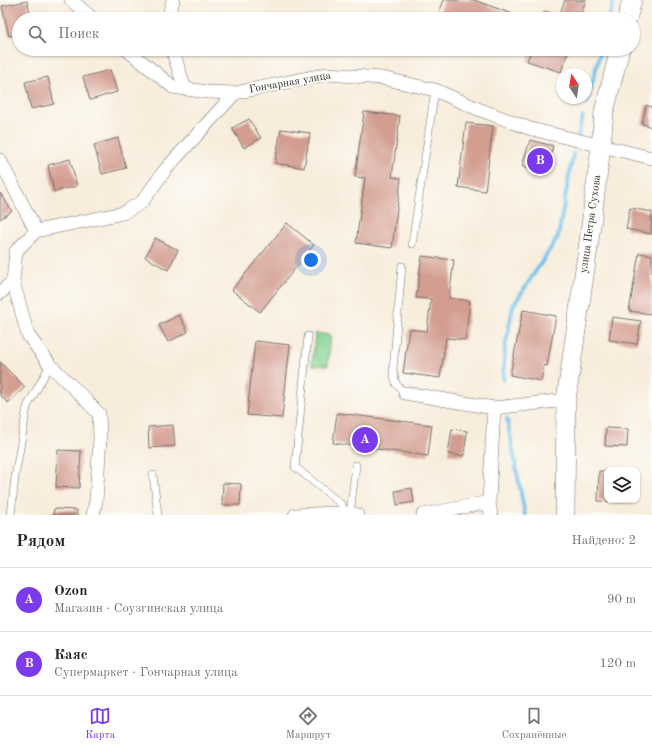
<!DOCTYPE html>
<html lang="ru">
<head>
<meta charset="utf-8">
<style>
	body { margin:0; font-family:"Old Standard TT",serif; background:#f6f6f6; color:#222 }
	.controls { position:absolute; right:12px; bottom:12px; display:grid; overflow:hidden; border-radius:8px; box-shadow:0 1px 3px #0004 }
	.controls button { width:36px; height:36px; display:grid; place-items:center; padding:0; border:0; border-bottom:1px solid #e0e0e0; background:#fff; color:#222; font:20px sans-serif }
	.compass { position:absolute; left:556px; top:68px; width:36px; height:36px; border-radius:50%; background:#fff; box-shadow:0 1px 3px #0004; rotate:348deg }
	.you { position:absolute; left:311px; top:260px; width:14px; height:14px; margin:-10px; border:3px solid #fff; border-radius:50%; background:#1a73e8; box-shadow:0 0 0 6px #1a73e833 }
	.badge { display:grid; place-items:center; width:26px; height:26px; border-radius:50%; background:#7c3aed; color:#fff; font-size:13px; font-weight:700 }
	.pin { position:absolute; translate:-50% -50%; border:2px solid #fff; box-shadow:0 1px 4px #0006 }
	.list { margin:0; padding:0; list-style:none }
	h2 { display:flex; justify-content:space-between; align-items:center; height:52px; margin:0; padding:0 16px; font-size:17px }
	h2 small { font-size:13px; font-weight:400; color:#767676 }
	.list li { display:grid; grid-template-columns:26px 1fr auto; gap:12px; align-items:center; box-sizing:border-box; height:64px; padding:0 16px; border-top:1px solid #e0e0e0 }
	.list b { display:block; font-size:15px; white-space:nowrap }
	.list p { margin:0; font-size:13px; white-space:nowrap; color:#767676 }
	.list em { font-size:13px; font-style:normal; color:#767676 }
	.icon { flex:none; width:22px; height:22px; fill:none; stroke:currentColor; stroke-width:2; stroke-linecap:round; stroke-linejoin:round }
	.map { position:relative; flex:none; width:652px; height:515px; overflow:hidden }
	.search { position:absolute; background:#fff; box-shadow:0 1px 3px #0004; left:12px; right:12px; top:12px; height:44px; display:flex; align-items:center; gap:10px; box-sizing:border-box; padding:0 14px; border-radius:22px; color:#767676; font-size:15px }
	.sheet { height:180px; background:#fff }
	nav { display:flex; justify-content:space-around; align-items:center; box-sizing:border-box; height:56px; border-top:1px solid #e0e0e0; background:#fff; font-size:11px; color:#767676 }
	nav a { display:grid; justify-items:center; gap:2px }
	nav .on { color:#7c3aed }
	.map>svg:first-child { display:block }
	.park { fill:url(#park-crowns); stroke:#587f5e }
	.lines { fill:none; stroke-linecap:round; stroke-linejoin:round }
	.stream { stroke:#6dc1e9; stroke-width:4 }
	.building { fill:#d39d91 }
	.lane-casing { stroke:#736f69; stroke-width:8 }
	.street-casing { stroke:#736f69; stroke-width:14 }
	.secondary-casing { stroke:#736f69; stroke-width:20 }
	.lane { stroke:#fff; stroke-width:7 }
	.street { stroke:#fff; stroke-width:13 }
	.secondary { stroke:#fff; stroke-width:19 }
	.labels { text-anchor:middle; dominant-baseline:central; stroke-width:3.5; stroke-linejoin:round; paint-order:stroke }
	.street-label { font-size:11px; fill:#2b2b2b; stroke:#fdfcf7 }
</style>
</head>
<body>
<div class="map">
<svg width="652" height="515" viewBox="0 0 652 515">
	<defs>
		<pattern id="park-crowns" width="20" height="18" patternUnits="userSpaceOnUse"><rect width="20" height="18" fill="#85d392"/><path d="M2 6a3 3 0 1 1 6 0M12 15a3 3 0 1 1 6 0" fill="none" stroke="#73b57e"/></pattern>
	</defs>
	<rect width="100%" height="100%" fill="#fdfcf7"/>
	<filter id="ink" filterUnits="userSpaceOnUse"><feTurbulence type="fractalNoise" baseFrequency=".025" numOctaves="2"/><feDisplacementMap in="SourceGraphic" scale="8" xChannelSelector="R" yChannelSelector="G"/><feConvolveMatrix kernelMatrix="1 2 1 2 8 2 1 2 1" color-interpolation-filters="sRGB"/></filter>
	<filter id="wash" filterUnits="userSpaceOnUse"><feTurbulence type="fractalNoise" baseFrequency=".012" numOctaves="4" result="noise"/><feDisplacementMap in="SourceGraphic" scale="16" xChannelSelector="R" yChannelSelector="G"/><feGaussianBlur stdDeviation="0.9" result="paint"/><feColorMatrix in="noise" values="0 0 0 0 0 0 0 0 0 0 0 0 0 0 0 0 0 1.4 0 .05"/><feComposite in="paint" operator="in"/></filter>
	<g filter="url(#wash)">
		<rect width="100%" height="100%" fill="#f8eddc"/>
		<!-- park -->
		<path class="park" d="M 315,333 L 331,335 L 328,366 L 312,365 Z"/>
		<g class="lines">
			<!-- stream -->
			<path class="stream" d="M 609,19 L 614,0
				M 587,103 L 601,49
				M 578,136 L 583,116
				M 503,380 L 505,347 L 513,306 L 558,237 L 573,154
				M 507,419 L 525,515"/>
		</g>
		<g id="blocks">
			<!-- building -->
			<path class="building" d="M 444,0 L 474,0 L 518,16 L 517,19 L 447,19 L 438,16 Z
				M 565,0 L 586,0 L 579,19 L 542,19 L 544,11 L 559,16 Z
				M 27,1 L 32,19 L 19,19 L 19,34 L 9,36 L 2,6 Z
				M 532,49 L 569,49 L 561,72 L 527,61 Z
				M 110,70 L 117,92 L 90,100 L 83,77 Z
				M 48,77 L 54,104 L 31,109 L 25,82 Z
				M 646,105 L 652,107 L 652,127 L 642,124 Z
				M 364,112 L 400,116 L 392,177 L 401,178 L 392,248 L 356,243 L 365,178 L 355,177 Z
				M 249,119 L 261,138 L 244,148 L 232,128 Z
				M 466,123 L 493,126 L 485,191 L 458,187 Z
				M 281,129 L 310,133 L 304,168 L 275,163 Z
				M 118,138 L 126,168 L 102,174 L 94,145 Z
				M 530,140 L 553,146 L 546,172 L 522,166 Z
				M 70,159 L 77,186 L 54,192 L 48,165 Z
				M 0,193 L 12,211 L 0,219 Z
				M 630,208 L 652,212 L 651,234 L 626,229 Z
				M 287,223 L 314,245 L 260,312 L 232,290 Z
				M 155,238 L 178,250 L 168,270 L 145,257 Z
				M 639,253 L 652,255 L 652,314 L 629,311 Z
				M 422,256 L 454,260 L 449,298 L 470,301 L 465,340 L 446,338 L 440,378 L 403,373 L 409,329 L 427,331 L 431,299 L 416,298 Z
				M 523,310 L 556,316 L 547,366 L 544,365 L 541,381 L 510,375 Z
				M 179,315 L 188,332 L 168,342 L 159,325 Z
				M 612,317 L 641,321 L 637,344 L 609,340 Z
				M 255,341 L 290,345 L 282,418 L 247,415 Z
				M 0,362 L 25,387 L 8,403 L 0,395 Z
				M 337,413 L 432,425 L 428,456 L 333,443 Z
				M 173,425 L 175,446 L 149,448 L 148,427 Z
				M 606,428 L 628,429 L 627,447 L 605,446 Z
				M 452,429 L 467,431 L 464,456 L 448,454 Z
				M 58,450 L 81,451 L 79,488 L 56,487 Z
				M 599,471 L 607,471 L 607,500 L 623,500 L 623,502 L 598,501 Z
				M 223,483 L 241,484 L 240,505 L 222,505 Z
				M 412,488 L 414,502 L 397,505 L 395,491 Z
				M 54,509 L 77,510 L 77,515 L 53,515 Z"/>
		</g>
	</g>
	<g filter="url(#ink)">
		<use href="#blocks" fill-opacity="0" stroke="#736f69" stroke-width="1"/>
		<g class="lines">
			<!-- lane casing -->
			<g class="lane-casing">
				<path id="lane" d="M 412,244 L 435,90
					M 402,266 L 393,370 L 396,384 L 405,393
					M 308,336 L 295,467 L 341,504 L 346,513
					M 153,475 L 158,515
					M 350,513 L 356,465
					M 11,515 L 15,477 L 27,407 L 50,365"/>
			</g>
			<!-- street casing -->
			<g class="street-casing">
				<path id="street" d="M 71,0 L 93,19
					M 168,19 L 173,0
					M 126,49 L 173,87 L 207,92 L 235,93 L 327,74 L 382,78 L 435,90 L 478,109 L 531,129 L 652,158
					M 172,49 L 185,89
					M 0,160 L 36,231
					M 13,281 L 28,335 L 50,365 L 82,396 L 99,414 L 100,438 L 96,501 L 93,515
					M 0,293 L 13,281 L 16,251 L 36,231 L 123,213 L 142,202 L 165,170 L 235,93
					M 405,393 L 494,408
					M 295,515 L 333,513 L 355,514 L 357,515
					M 423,515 L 489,502
					M 491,515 L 489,502 L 494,408 L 566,400"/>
			</g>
			<!-- secondary casing -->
			<g class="secondary-casing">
				<path id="secondary" d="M 627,19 L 632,0
					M 565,515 L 566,400 L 589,241 L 601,146 L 604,112 L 620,49"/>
			</g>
			<!-- lane -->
			<use href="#lane" class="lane"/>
			<!-- street -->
			<use href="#street" class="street"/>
			<!-- secondary -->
			<use href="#secondary" class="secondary"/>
		</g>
	</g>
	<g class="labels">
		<!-- street labels -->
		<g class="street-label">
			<text transform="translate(290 83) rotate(-10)">Гончарная улица</text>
			<text transform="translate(591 224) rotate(-82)">улица Петра Сухова</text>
		</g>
	</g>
</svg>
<div class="controls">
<button><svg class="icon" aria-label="layers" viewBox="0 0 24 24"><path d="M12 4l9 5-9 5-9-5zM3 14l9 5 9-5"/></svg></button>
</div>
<svg class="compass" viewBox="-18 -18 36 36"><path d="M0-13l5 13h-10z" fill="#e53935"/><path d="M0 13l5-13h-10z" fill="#767676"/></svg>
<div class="you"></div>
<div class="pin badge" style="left:365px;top:440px">A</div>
<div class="pin badge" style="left:540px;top:161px">B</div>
<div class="search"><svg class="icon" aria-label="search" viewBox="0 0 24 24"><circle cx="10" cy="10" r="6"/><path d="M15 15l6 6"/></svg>Поиск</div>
</div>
<section class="sheet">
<h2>Рядом<small>Найдено: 2</small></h2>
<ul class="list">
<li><span class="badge">A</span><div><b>Ozon</b><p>Магазин · Соузгинская улица</p></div><em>90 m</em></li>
<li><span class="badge">B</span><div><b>Каяс</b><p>Супермаркет · Гончарная улица</p></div><em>120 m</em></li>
</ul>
</section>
<nav>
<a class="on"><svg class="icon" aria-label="map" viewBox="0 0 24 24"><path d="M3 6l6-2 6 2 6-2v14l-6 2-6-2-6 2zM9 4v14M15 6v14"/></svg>Карта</a>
<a><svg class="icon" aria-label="directions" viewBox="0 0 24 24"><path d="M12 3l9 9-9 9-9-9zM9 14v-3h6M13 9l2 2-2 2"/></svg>Маршрут</a>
<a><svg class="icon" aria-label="saved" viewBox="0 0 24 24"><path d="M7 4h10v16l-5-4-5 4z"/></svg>Сохранённые</a>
</nav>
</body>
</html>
